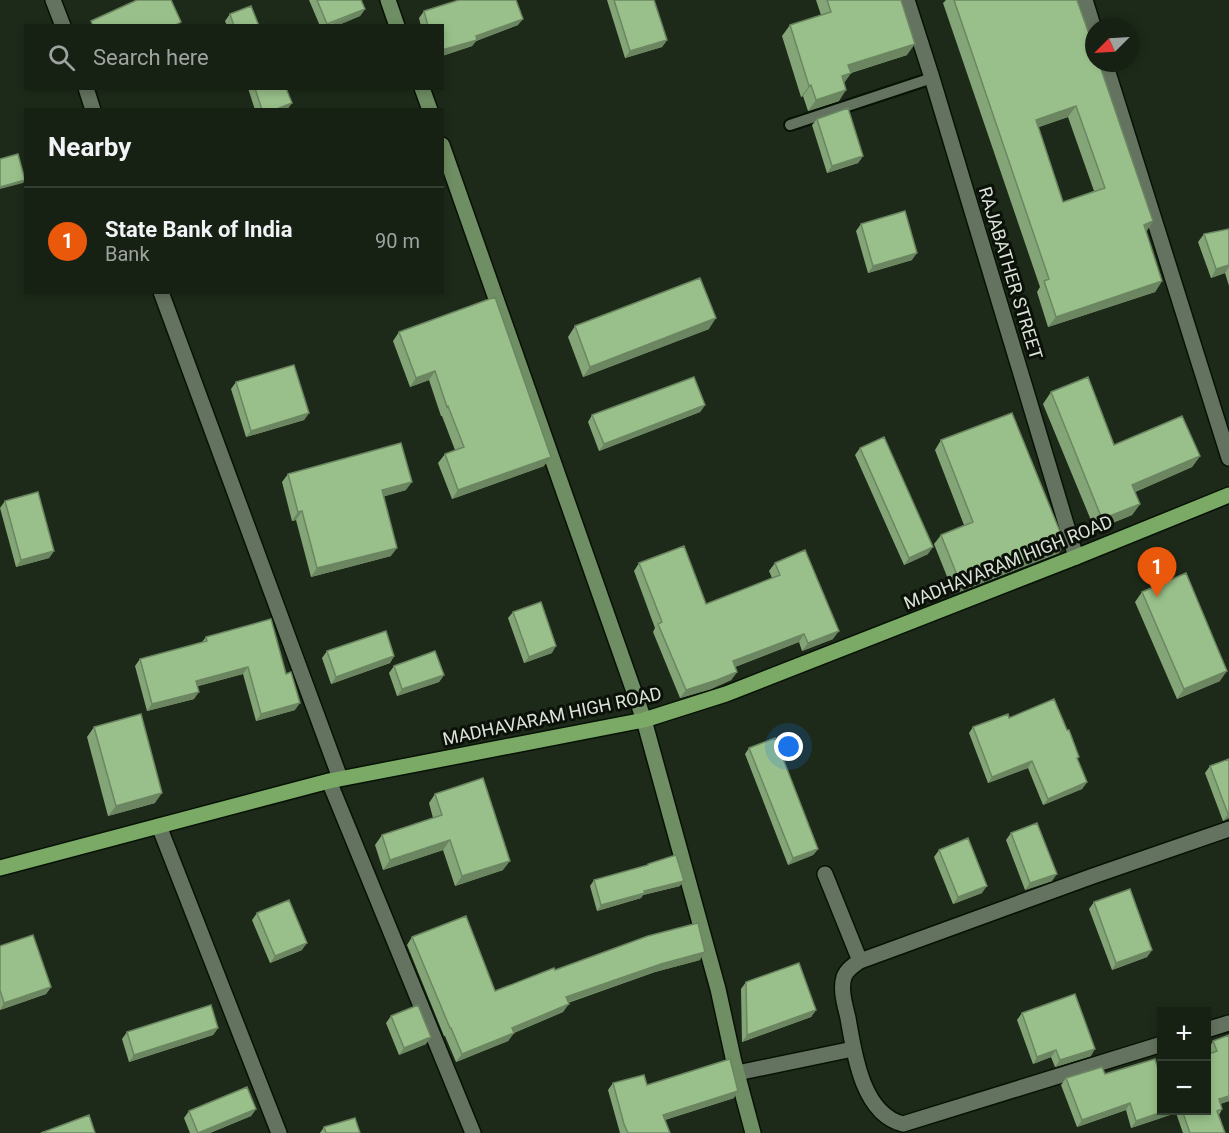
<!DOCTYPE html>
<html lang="en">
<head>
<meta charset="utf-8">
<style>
	body { margin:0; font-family:Roboto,sans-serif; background:#232d21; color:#f1f3f6 }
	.controls { position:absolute; right:18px; bottom:18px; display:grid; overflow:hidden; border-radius:0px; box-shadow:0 3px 9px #0003 }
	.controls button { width:54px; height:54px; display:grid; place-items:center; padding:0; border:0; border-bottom:2px solid #353e33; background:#162013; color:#f1f3f6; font:30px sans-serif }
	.compass { position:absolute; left:1085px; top:18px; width:54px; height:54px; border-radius:50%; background:#162013; box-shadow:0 3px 9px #0003; rotate:246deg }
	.you { position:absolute; left:789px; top:747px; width:21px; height:21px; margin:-15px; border:4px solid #fff; border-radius:50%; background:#1a73e8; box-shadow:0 0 0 9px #1a73e833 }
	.badge { display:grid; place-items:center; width:39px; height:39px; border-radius:50%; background:#ea580c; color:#fff; font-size:20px; font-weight:700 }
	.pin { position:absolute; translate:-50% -50px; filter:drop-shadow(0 2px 3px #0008) }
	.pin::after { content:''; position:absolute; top:32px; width:21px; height:18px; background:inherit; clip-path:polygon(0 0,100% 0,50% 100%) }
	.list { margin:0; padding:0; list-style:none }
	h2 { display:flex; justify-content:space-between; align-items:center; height:78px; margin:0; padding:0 24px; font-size:26px }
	h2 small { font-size:20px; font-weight:400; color:#9ea3a0 }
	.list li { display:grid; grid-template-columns:39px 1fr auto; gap:18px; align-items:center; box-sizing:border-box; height:108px; padding:0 24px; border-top:2px solid #353e33 }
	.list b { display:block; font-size:22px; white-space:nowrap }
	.list p { margin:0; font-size:20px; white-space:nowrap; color:#9ea3a0 }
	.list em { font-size:20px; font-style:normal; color:#9ea3a0 }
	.icon { flex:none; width:33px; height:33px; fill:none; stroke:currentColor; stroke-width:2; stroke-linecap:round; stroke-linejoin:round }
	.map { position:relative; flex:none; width:1229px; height:1133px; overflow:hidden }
	.search { position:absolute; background:#162013; box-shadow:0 3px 9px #0003; left:24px; top:24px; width:420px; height:66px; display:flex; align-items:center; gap:15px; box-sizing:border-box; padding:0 21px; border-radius:0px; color:#9ea3a0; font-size:22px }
	.panel { position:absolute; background:#162013; box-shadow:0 3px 9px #0003; left:24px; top:108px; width:420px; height:186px; border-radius:0px }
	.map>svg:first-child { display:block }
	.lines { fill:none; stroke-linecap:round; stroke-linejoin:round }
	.lane-casing { stroke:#071204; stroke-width:14 }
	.street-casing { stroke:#071204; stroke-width:18 }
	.secondary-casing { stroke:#071204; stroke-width:18 }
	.primary-casing { stroke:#071204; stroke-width:18 }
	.lane { stroke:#64735f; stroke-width:10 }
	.street { stroke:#64735f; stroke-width:15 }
	.secondary { stroke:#6f8e63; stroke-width:15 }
	.primary { stroke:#7aaa66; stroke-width:15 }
	.wall { fill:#84a577; fill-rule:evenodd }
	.shaded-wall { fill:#6b8661 }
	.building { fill:#99c08a; stroke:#6b8661; stroke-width:1.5; fill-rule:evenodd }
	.labels { text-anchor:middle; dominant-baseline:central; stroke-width:6; stroke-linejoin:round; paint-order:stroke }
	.street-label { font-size:18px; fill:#dce4d9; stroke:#0b1109 }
</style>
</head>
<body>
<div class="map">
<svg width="1229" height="1133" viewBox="0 0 1229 1133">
	<rect width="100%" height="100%" fill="#1d2a19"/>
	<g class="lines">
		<!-- lane casing -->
		<g class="lane-casing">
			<path id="lane" d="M 790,125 L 932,78"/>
		</g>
		<!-- street casing -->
		<g class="street-casing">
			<path id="street" d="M 53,0 L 63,26
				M 907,0 L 932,78 L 1076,557
				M 1085,0 L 1094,29
				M 1105,63 L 1229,458
				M 86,88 L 93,110
				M 161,292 L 340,778
				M 329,781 L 473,1133
				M 159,826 L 279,1133
				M 825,874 L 860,961
				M 1206,1030 L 1229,1023
				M 1162,1044 L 903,1124 C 862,1114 854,1053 848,1018 C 845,1005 840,990 844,977 C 847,969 854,965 860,961 L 1093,876 L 1229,829
				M 737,1073 L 853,1049"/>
		</g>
		<!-- secondary casing -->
		<g class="secondary-casing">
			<path id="secondary" d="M 388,0 L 397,26
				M 422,88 L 430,110
				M 442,145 L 644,720 L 718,989 L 734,1062 L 753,1133"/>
		</g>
		<!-- primary casing -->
		<g class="primary-casing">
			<path id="primary" d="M 0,868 L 329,781 L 644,720 L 726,694 L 1076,557 L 1229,495"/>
		</g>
		<!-- lane -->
		<use href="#lane" class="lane"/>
		<!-- street -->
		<use href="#street" class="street"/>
		<!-- secondary -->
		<use href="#secondary" class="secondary"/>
		<!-- primary -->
		<use href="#primary" class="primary"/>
	</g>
	<!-- wall -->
	<path class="wall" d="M 309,0 L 361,0 L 365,9 L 360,16 L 336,26 L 320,26 Z
		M 607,0 L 654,0 L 667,40 L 662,47 L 625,58 Z
		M 816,0 L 901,0 L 907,55 L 851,73 L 844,83 L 839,101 L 808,111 L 803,96 L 801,97 L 782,36 L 790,25 L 821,15 Z
		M 946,0 L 1077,0 L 1153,221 L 1146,232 L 1162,281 L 1155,292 L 1048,327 L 1037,292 L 1040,287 L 943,3 ZM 1068,117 L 1094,191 L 1063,202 L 1038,127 Z
		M 424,11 L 518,25 L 476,41 L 472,46 L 442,56 L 442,26 L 421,26 L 419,18 Z
		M 230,14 L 259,26 L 227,26 L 225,21 Z
		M 248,88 L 286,88 L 287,110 L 255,110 Z
		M 817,119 L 863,156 L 858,163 L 827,173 L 812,125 Z
		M 861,224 L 912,260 L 868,273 L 856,231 Z
		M 1229,229 L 1229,286 L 1225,273 L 1211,278 L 1198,242 L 1204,234 Z
		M 575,326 L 709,329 L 583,377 L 568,337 Z
		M 399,332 L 544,466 L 452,499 L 438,463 L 445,454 L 455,450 L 442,416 L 441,416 L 429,380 L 410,387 L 393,341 Z
		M 236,382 L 309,413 L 304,420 L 246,437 L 231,389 Z
		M 1051,392 L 1114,445 L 1200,456 L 1192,467 L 1135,492 L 1140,504 L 1132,515 L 1095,530 L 1043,404 Z
		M 705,405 L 700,412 L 599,451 L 588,422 L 592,415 Z
		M 941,440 L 1059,553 L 954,594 L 934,544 L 941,535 L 964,525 L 935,450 Z
		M 860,448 L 928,554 L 904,565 L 855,455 Z
		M 288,474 L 406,490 L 384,496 L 391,556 L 311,577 L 296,520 L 292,521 L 282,482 Z
		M 5,501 L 54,551 L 49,558 L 16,567 L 0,508 Z
		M 639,563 L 706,604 L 772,578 L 769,571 L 775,563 L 833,639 L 802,651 L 799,642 L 735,667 L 737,672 L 731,680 L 711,689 L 680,698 L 653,632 L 655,628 L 634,571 Z
		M 1142,592 L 1220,681 L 1177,699 L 1135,602 Z
		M 513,612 L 552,653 L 524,663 L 508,618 Z
		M 271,619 L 295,710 L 256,721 L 243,674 L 198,686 L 194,699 L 147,711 L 135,666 L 140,659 L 202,642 L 206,637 Z
		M 327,651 L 394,656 L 390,663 L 331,684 L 322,658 Z
		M 394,666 L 444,675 L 439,682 L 397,696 L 389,673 Z
		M 1009,718 L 1079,757 L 1077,759 L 1087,782 L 1082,789 L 1043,805 L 1028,768 L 988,783 L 969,733 L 973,727 Z
		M 94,727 L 155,803 L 108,816 L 87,737 Z
		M 749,748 L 818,849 L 813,855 L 788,865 L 745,754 Z
		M 1229,759 L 1229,818 L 1223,821 L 1205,773 L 1210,766 Z
		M 435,794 L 503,870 L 455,886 L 443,850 L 383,870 L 375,845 L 382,835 L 433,818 L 429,803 Z
		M 1011,833 L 1052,881 L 1025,890 L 1006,840 Z
		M 939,850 L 982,893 L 953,904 L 934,857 Z
		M 648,864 L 680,886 L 643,895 L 641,898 L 597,911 L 590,886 L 594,880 L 646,866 Z
		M 1094,902 L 1152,950 L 1147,957 L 1112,970 L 1089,909 Z
		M 257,913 L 302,950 L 270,963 L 252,920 Z
		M 412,937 L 495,991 L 555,970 L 700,960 L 655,972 L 568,1003 L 563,1012 L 514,1033 L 508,1041 L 456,1062 L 445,1036 L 444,1036 L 407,945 Z
		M 0,946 L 51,987 L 46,994 L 0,1010 Z
		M 746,982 L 816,1010 L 811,1017 L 742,1042 L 741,989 Z
		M 1022,1013 L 1091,1056 L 1055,1067 L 1051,1057 L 1033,1064 L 1017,1020 Z
		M 391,1016 L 426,1044 L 399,1055 L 386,1023 Z
		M 218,1028 L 213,1035 L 129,1062 L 122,1039 L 127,1032 Z
		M 1229,1035 L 1229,1101 L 1220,1104 L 1222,1109 L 1219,1115 L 1225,1133 L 1183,1133 L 1176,1113 L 1131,1128 L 1126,1110 L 1077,1127 L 1061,1085 L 1066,1078 L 1105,1074 L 1161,1110 L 1206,1110 L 1211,1053 L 1209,1048 L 1213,1041 Z
		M 613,1083 L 647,1085 L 734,1098 L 665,1120 L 670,1133 L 620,1133 L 608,1090 Z
		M 256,1109 L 251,1116 L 210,1133 L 190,1133 L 184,1118 L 189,1111 Z
		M 324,1127 L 360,1133 L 320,1133 Z"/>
	<!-- shaded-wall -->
	<path class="shaded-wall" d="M 365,9 L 360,16 L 336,26 L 327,26 Z
		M 523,19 L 518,25 L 476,41 L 472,46 L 442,56 L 442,50 L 476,36 Z
		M 667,40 L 662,47 L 625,58 L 630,51 Z
		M 915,44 L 907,55 L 841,76 L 848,65 Z
		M 851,73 L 843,84 L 842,76 Z
		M 811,85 L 803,96 L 801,97 L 809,86 Z
		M 846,90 L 839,101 L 808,111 L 816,100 Z
		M 292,103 L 287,110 L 274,110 Z
		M 1076,106 L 1068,117 L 1028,131 L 1036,120 Z
		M 863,156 L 858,163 L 827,173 L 832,166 Z
		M 25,180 L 23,183 L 0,189 L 0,187 Z
		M 1153,221 L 1146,232 L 1144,225 Z
		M 917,253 L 912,260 L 868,273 L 873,266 Z
		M 1229,265 L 1229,267 L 1225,273 L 1211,278 L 1216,269 Z
		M 1162,281 L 1155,292 L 1048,327 L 1056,317 Z
		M 716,318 L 709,329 L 583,377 L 590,367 Z
		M 435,371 L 429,380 L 410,387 L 416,378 Z
		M 705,405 L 700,412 L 599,451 L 604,444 Z
		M 309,413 L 304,420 L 246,437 L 251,431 Z
		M 1200,456 L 1192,467 L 1124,497 L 1132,485 Z
		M 551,457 L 544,466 L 452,499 L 458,490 Z
		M 412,482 L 406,490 L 376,499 L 382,490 Z
		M 1140,504 L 1132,515 L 1095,530 L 1102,519 Z
		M 302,511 L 296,520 L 292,521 L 298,512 Z
		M 1065,544 L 1059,553 L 954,594 L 961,585 Z
		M 933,547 L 928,554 L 904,565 L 909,558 Z
		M 397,548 L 391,556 L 311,577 L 317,568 Z
		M 54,551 L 49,558 L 16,567 L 21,560 Z
		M 839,631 L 833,639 L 802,651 L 808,643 Z
		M 804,634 L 799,642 L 727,670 L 733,661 Z
		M 556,646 L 552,653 L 524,663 L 529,657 Z
		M 394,656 L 390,663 L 331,684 L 336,677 Z
		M 248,667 L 243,674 L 191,688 L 196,681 Z
		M 1227,671 L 1220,681 L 1177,699 L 1184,689 Z
		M 737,672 L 731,680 L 711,689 L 680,698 L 686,690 Z
		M 444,675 L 439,682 L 397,696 L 402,689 Z
		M 199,692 L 194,699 L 147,711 L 152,704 Z
		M 300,703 L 295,710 L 256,721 L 261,714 Z
		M 1032,761 L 1028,768 L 988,783 L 992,777 Z
		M 1087,782 L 1082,789 L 1043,805 L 1048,799 Z
		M 162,793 L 155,803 L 108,816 L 116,806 Z
		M 1229,813 L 1229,818 L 1223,821 L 1228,814 Z
		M 450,840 L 443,850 L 383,870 L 390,860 Z
		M 818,849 L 813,855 L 788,865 L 793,858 Z
		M 510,861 L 503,870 L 455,886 L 462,876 Z
		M 1057,874 L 1052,881 L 1025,890 L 1030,883 Z
		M 684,881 L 680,886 L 643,895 L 641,898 L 597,911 L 601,905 L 644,891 Z
		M 987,886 L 982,893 L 953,904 L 958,897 Z
		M 307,943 L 302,950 L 270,963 L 275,956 Z
		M 1152,950 L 1147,957 L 1112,970 L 1116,963 Z
		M 705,952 L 700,960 L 655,972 L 560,1005 L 566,997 L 661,964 Z
		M 51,987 L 46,994 L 0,1010 L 4,1003 Z
		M 569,1004 L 563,1012 L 513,1033 L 514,1033 L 508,1041 L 456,1062 L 462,1054 L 512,1028 Z
		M 816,1010 L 811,1017 L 742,1042 L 747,1035 Z
		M 218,1028 L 213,1035 L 129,1062 L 134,1055 Z
		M 431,1037 L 426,1044 L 399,1055 L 404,1048 Z
		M 1095,1049 L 1091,1056 L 1055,1067 L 1060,1060 Z
		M 1056,1050 L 1051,1057 L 1033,1064 L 1037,1057 Z
		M 738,1091 L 734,1098 L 658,1122 L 663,1115 Z
		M 1229,1096 L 1229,1101 L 1214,1106 L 1219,1099 Z
		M 1130,1103 L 1126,1110 L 1077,1127 L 1082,1120 Z
		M 256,1109 L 251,1116 L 210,1133 L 197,1133 Z
		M 1168,1110 L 1178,1110 L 1176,1113 L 1131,1128 L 1136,1121 Z"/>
	<!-- building -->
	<path class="building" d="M 137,0 L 171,0 L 181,22 L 174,26 L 93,26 L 91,21 Z
		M 317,0 L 361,0 L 365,9 L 327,24 Z
		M 459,0 L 516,0 L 523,19 L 476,36 L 477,40 L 442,50 L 442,26 L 428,26 L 424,11 Z
		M 614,0 L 654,0 L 667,40 L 630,51 Z
		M 827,0 L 901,0 L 915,44 L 848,65 L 851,73 L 842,76 L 846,90 L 816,100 L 811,85 L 809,86 L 790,25 L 831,12 Z
		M 954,0 L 1077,0 L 1094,48 L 1094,63 L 1099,63 L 1153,221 L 1144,225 L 1162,281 L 1056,317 L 1044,281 L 1049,279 ZM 1076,106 L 1105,188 L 1063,202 L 1036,120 Z
		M 251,6 L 259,26 L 234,26 L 230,14 Z
		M 255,88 L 286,88 L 292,103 L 274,110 L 262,110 Z
		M 848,108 L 863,156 L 832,166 L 817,119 Z
		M 18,154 L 25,180 L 0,187 L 0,159 Z
		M 905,211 L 917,253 L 873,266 L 861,224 Z
		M 1229,229 L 1229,265 L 1216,269 L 1204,234 Z
		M 700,278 L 716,318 L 590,367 L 575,326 Z
		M 495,297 L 551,457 L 458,490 L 445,454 L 464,447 L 448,406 L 447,407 L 435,371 L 416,378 L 399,332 Z
		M 294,365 L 309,413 L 251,431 L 236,382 Z
		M 694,377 L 705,405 L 604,444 L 592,415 Z
		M 1088,377 L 1114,445 L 1182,416 L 1200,456 L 1132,485 L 1140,504 L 1102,519 L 1051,392 Z
		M 1012,413 L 1065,544 L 961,585 L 941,535 L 973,522 L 941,440 Z
		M 884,437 L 933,547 L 909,558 L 860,448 Z
		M 401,443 L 412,482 L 382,490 L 397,548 L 317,568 L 302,511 L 298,512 L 288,474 Z
		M 38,492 L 54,551 L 21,560 L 5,501 Z
		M 684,546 L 706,604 L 780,575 L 775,563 L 805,550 L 839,631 L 808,643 L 804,634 L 733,661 L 737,672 L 717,680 L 686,690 L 658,624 L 662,622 L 639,563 Z
		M 1186,573 L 1227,671 L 1184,689 L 1142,592 Z
		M 541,602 L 556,646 L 529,657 L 513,612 Z
		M 271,619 L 286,674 L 291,672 L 300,703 L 261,714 L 248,667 L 196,681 L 199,692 L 152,704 L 140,659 L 207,641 L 206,637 Z
		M 386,631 L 394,656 L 336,677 L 327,651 Z
		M 435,651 L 444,675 L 402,689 L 394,666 Z
		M 1054,699 L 1067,730 L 1069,730 L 1079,757 L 1077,758 L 1087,782 L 1048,799 L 1032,761 L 992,777 L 973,727 L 1008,714 L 1009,718 Z
		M 141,714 L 162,793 L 116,806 L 94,727 Z
		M 775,738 L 818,849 L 793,858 L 749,748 Z
		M 1229,759 L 1229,813 L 1228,814 L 1210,766 Z
		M 483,778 L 510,861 L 462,876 L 450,840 L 390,860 L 382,835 L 442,815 L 435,794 Z
		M 1037,823 L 1057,874 L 1030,883 L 1011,833 Z
		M 968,838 L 987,886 L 958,897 L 939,850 Z
		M 676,855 L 684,881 L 644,891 L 645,893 L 601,905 L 594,880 L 648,865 L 648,864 Z
		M 1130,889 L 1152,950 L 1116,963 L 1094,902 Z
		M 289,900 L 307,943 L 275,956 L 257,913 Z
		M 466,916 L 495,991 L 554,968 L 555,970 L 648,936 L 698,923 L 705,952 L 661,964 L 566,997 L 569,1004 L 512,1028 L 514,1033 L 462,1054 L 451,1028 L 450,1028 L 412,937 Z
		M 33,935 L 51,987 L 4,1003 L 0,990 L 0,946 Z
		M 799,963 L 816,1010 L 747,1035 L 746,982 Z
		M 1075,994 L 1095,1049 L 1060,1060 L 1056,1050 L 1037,1057 L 1022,1013 Z
		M 211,1005 L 218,1028 L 134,1055 L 127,1032 Z
		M 418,1005 L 431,1037 L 404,1048 L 391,1016 Z
		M 1229,1035 L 1229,1096 L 1219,1099 L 1222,1109 L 1217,1111 L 1225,1133 L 1190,1133 L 1182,1110 L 1206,1110 L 1206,1055 L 1217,1051 L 1213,1041 Z
		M 730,1059 L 738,1091 L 663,1115 L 670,1133 L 628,1133 L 624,1124 L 613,1083 L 644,1075 L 647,1085 Z
		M 1155,1059 L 1159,1072 L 1161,1072 L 1161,1110 L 1168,1110 L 1136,1121 L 1130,1103 L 1082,1120 L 1066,1078 L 1102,1067 L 1105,1074 Z
		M 247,1087 L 256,1109 L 198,1133 L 189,1111 Z
		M 89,1115 L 95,1133 L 41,1133 Z
		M 355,1118 L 360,1133 L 326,1133 L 324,1127 Z"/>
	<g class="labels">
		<!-- street labels -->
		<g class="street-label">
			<text transform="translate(1011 273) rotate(73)">RAJABATHER STREET</text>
			<text transform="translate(1008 562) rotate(-22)">MADHAVARAM HIGH ROAD</text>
			<text transform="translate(552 716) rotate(-12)">MADHAVARAM HIGH ROAD</text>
		</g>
	</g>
</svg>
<div class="controls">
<button>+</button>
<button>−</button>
</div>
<svg class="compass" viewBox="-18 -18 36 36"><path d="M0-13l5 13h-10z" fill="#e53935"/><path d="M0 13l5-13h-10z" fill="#9ea3a0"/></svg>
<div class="you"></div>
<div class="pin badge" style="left:1157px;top:597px">1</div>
<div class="search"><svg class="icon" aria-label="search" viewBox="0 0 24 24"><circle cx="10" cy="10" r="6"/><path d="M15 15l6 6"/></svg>Search here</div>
<section class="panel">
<h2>Nearby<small></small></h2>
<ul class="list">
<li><span class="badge">1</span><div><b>State Bank of India</b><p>Bank</p></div><em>90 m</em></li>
</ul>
</section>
</div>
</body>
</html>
